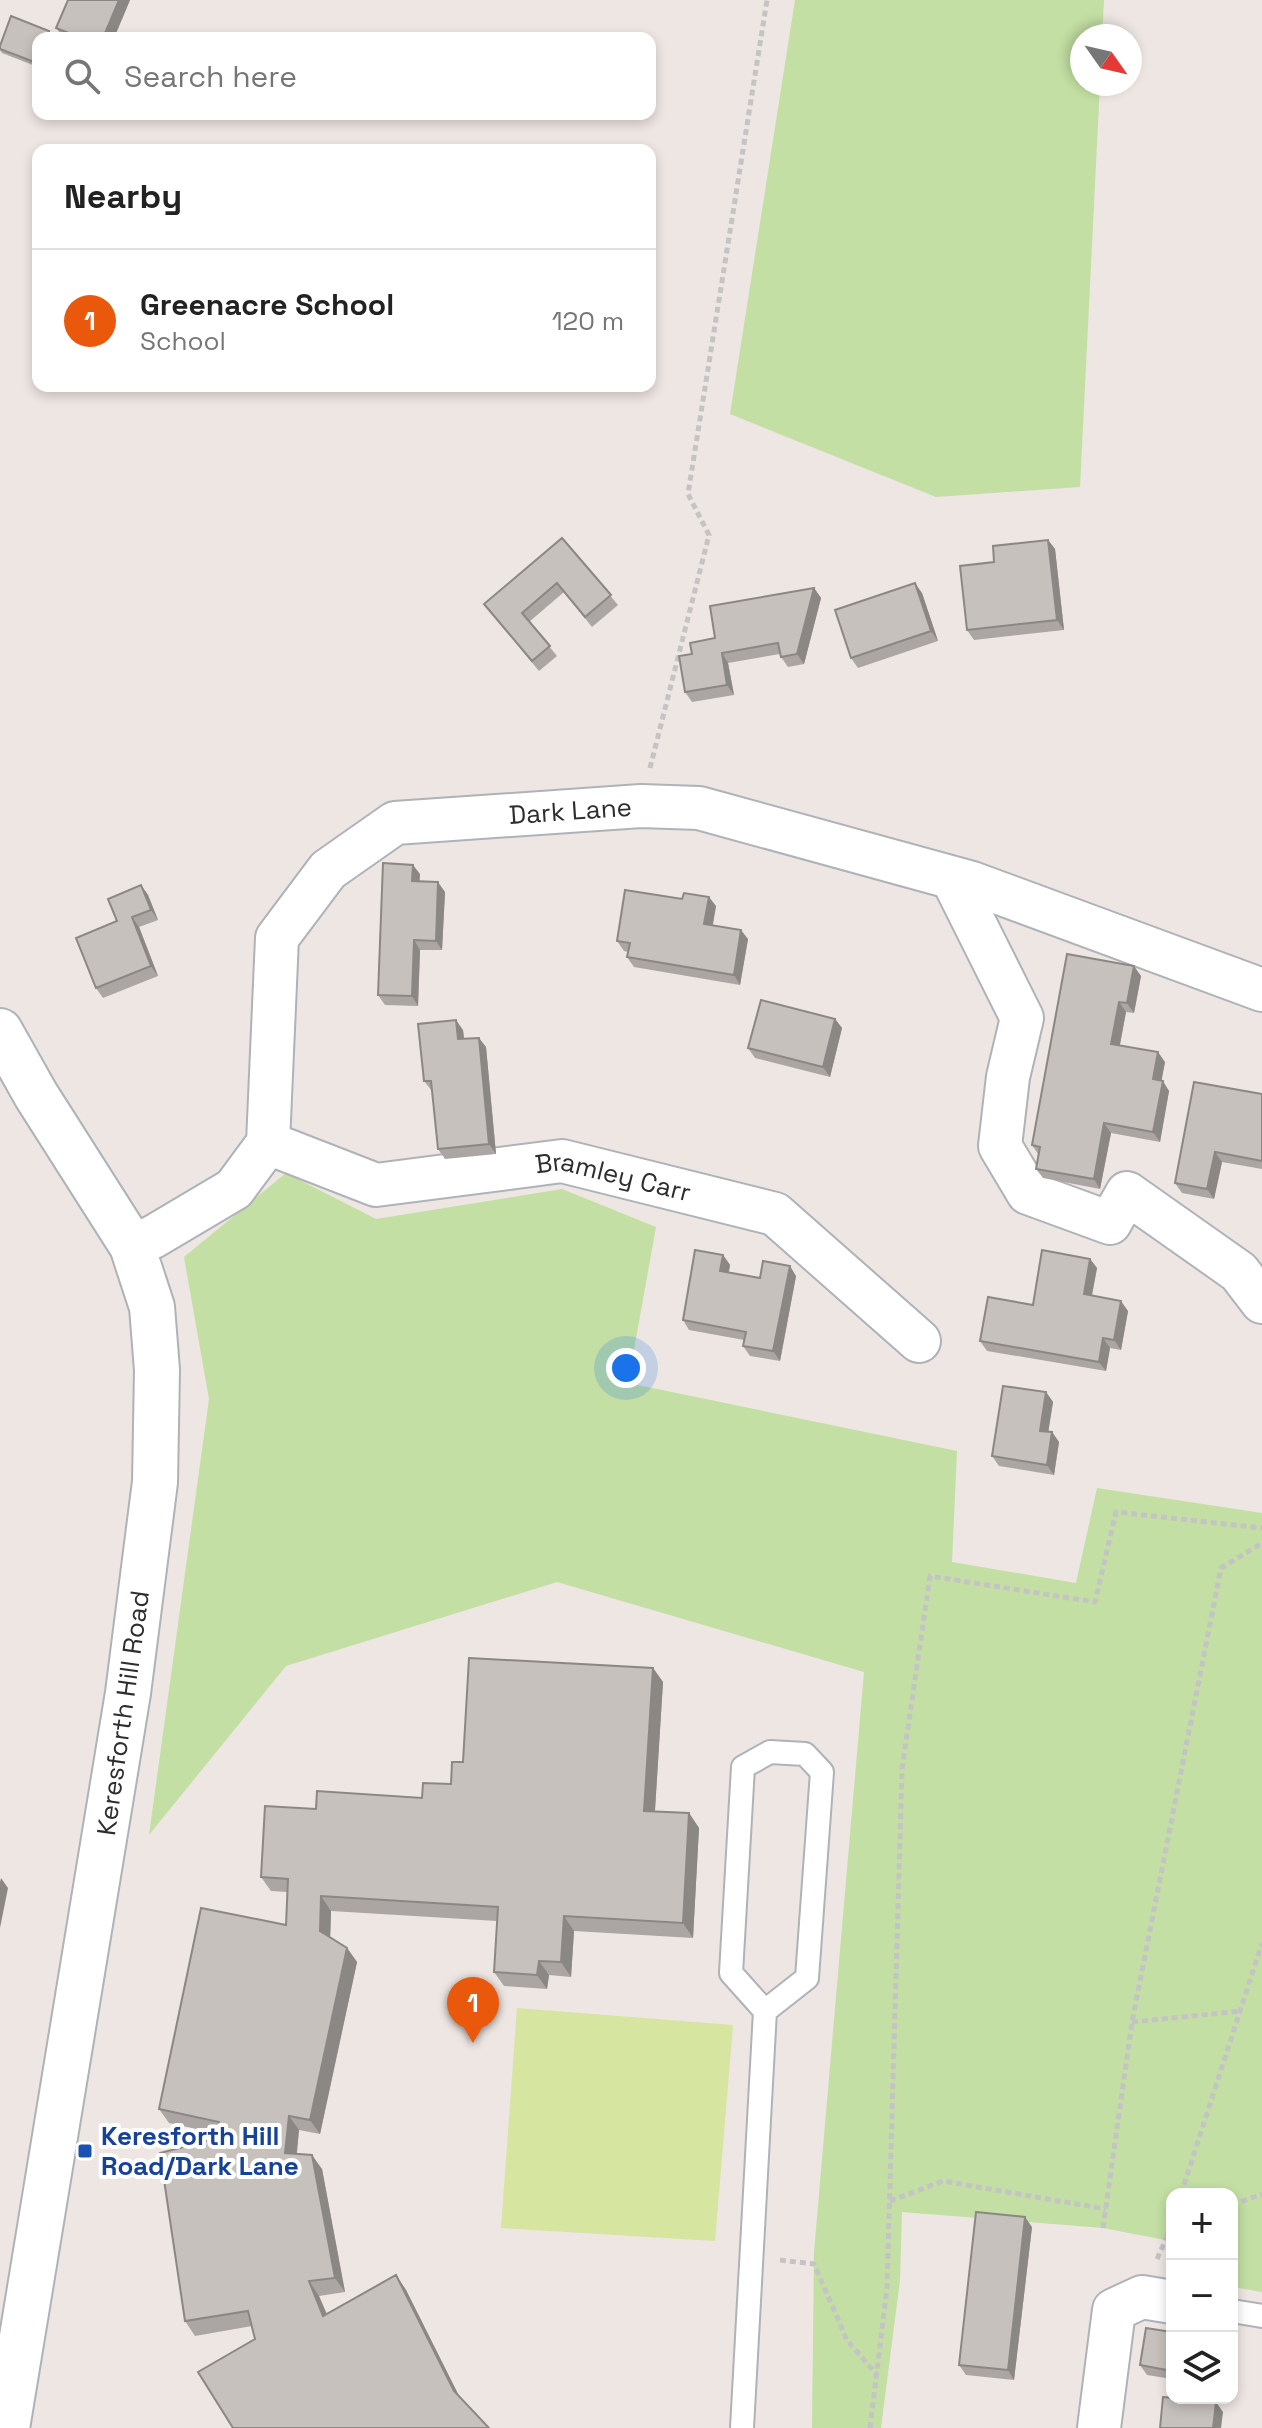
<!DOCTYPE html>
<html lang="en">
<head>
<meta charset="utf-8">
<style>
	body { margin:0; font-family:"Space Grotesk",sans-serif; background:#f6f6f6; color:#222 }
	.controls { position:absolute; right:24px; bottom:24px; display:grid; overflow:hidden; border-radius:16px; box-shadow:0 4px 12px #0003 }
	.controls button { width:72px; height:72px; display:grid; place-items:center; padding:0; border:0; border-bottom:2px solid #e0e0e0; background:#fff; color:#222; font:40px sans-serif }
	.compass { position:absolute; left:1070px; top:24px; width:72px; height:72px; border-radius:50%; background:#fff; box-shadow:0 4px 12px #0003; rotate:124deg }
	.you { position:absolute; left:626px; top:1368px; width:28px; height:28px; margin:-20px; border:6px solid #fff; border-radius:50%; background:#1a73e8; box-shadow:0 0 0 12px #1a73e833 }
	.badge { display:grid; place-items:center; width:52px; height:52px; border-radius:50%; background:#ea580c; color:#fff; font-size:26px; font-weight:700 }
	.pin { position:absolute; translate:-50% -66px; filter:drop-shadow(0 2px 4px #0008) }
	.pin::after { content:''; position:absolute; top:42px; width:28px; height:24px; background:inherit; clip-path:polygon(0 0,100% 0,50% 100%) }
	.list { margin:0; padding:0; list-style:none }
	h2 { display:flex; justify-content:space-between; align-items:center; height:104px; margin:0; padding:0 32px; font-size:34px }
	h2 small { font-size:26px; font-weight:400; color:#767676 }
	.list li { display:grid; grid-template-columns:52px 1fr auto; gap:24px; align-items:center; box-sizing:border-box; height:144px; padding:0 32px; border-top:2px solid #e0e0e0 }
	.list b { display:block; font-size:30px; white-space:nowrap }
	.list p { margin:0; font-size:26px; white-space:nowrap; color:#767676 }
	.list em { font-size:26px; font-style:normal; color:#767676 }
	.icon { flex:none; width:44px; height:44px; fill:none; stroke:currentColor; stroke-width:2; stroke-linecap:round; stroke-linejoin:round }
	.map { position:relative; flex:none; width:1262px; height:2428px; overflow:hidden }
	.search { position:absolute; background:#fff; box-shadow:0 4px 12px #0003; left:32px; top:32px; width:624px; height:88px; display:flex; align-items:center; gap:20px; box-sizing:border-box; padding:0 28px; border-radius:16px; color:#767676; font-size:30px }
	.panel { position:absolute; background:#fff; box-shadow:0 4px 12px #0003; left:32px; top:144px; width:624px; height:248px; border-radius:16px }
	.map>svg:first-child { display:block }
	.green { fill:#c3dfa3 }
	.pitch { fill:#d6e5a0 }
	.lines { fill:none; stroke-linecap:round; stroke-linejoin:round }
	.lane-casing { stroke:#aeb2b9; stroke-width:26 }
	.street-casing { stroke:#aeb2b9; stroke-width:46 }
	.secondary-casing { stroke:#aeb2b9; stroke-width:48 }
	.path { stroke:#c4c4c4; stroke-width:5; stroke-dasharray:6 4; stroke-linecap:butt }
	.lane { stroke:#fff; stroke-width:22 }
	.street { stroke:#fff; stroke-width:42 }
	.secondary { stroke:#fff; stroke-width:44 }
	.wall { fill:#aba6a3 }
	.shaded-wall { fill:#8b8784 }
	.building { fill:#c7c1bd; stroke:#8b8784; stroke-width:2 }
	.transit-dot { fill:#1a4fb4; stroke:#fff; stroke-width:3 }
	.labels { text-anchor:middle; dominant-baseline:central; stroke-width:8; stroke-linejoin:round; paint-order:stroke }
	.street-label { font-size:26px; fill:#2e2e2e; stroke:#fff }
	.transit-label { font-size:26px; font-weight:bold; fill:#164399; stroke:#fff; text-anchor:start }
</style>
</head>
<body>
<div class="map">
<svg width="1262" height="2428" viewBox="0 0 1262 2428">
	<rect width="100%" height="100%" fill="#eee6e2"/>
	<!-- green -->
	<path class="green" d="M 795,0 L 1104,0 L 1102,36 L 1082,36 L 1082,84 L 1100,84 L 1080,487 L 936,497 L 730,414 Z
		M 286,1173 L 376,1219 L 562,1189 L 656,1227 L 628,1383 L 957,1451 L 952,1562 L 1076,1583 L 1097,1488 L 1262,1513 L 1262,2292 L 1232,2287 L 1232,2194 L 1172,2194 L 1172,2247 L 1165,2240 L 1103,2228 L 902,2212 L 900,2280 L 881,2428 L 812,2428 L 814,2252 L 864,1672 L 557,1582 L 286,1666 L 149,1835 L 209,1399 L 184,1257 Z"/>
	<!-- pitch -->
	<path class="pitch" d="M 517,2008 L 733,2025 L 715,2241 L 501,2228 Z"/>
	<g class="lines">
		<!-- lane casing -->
		<g class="lane-casing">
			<path id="lane" d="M 1232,2311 L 1262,2316
				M 742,2428 L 765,2011 L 731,1973 L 743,1767 L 770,1752 L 805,1754 L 822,1772 L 807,1978 L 765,2011"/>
		</g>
		<!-- street casing -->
		<g class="street-casing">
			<g id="street">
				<path d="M 952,878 L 1022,1018 L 1008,1077 L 1000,1146 L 1028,1193 L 1110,1223 L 1127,1193 L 1239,1272 L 1262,1302"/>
				<path id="s1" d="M 268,1143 L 376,1185 L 562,1161 L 775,1214 L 919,1341"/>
				<path id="s2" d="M 132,1246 L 153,1237 L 234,1189 L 268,1143 L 277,938 L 328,870 L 395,823 L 641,806 L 699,808 L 972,883 L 1262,990"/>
				<path d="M 1099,2428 L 1114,2310 L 1142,2297 L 1172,2302"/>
			</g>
		</g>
		<!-- secondary casing -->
		<g class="secondary-casing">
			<path id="secondary" d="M 0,1031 L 36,1095 L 132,1246 L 152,1307 L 157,1370 L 155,1482 L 128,1693 L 7,2428"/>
		</g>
		<!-- path -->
		<path class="path" d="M 650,768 L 709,535 L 688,494 L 767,0
			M 1132,2022 L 1241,2011
			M 1181,2194 L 1262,1943
			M 890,2201 L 943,2181 L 1106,2209
			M 1232,2205 L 1262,2194
			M 1103,2228 L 1132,2022 L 1221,1568 L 1262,1543
			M 1167,2235 L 1172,2221
			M 1157,2259 L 1167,2237 L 1172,2234
			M 780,2260 L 814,2264 L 847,2340 L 876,2374
			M 870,2428 L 887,2288 L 902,1769 L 930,1576 L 1095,1602 L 1116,1512 L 1262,1528"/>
		<!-- lane -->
		<use href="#lane" class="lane"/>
		<!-- street -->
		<use href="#street" class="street"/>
		<!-- secondary -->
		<use href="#secondary" class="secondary"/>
	</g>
	<!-- wall -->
	<path class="wall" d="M 68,0 L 130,0 L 114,38 L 64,38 L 56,28 Z
		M 11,16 L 49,31 L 53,36 L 52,38 L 38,38 L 38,67 L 2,53 L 0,50 L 0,46 Z
		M 562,538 L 618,605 L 592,627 L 564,592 L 529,622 L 557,656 L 539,671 L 484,604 Z
		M 1048,540 L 1055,549 L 1064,630 L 974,640 L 967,630 L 994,562 Z
		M 814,588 L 821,598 L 804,664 L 788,667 L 781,657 L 780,654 L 728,663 L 734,695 L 692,702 L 685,692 L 692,654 L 715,638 Z
		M 922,593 L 938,641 L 858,668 L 851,658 Z
		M 420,874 L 419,881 L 445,892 L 442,950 L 420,950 L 418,1006 L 385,1005 L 378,995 Z
		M 141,885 L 148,895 L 158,920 L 139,927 L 158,976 L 103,998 L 96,988 L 117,921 Z
		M 716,906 L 713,925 L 748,939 L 740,985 L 634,967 L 627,957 L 628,952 L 624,951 L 617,941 Z
		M 1067,954 L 1141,976 L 1134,1013 L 1126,1012 L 1120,1045 L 1165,1062 L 1161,1081 L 1169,1091 L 1160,1142 L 1111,1133 L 1100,1189 L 1043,1178 L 1036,1169 L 1038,1154 L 1032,1145 Z
		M 835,1019 L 842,1028 L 830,1077 L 755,1058 L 748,1048 Z
		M 463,1030 L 464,1039 L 486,1047 L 496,1154 L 445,1159 L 438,1149 L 432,1091 L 424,1081 Z
		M 1262,1094 L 1262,1169 L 1222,1162 L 1214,1199 L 1182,1193 L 1175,1183 Z
		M 723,1255 L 730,1265 L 729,1272 L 760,1278 L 796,1276 L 780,1361 L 750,1356 L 743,1346 L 744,1340 L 689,1330 L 683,1320 Z
		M 1090,1259 L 1097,1268 L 1092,1296 L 1128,1311 L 1121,1350 L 1110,1348 L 1106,1371 L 987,1351 L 980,1341 L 1033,1305 Z
		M 1046,1392 L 1053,1402 L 1048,1432 L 1052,1432 L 1059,1442 L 1054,1475 L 999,1466 L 992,1456 Z
		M 653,1668 L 663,1682 L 655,1811 L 689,1813 L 699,1828 L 693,1938 L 574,1931 L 571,1977 L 549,1975 L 547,1989 L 504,1986 L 494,1972 L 497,1921 L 331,1911 L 330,1937 L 347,1948 L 357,1962 L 320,2134 L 299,2130 L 297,2154 L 322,2169 L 345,2292 L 319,2296 L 327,2314 L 396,2275 L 406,2290 L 460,2398 L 255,2339 L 252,2326 L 195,2336 L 185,2321 L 219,2134 L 169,2123 L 159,2109 L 286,1925 L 287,1892 L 271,1891 L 261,1877 L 316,1809 L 422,1798 L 451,1784 L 463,1762 Z
		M 1032,2227 L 1014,2380 L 966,2375 L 959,2365 Z
		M 1172,2332 L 1172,2379 L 1147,2375 L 1140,2365 Z"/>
	<!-- shaded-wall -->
	<path class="shaded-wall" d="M 119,0 L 130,0 L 114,38 L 103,38 Z
		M 49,31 L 53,36 L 52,38 L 46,38 Z
		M 1048,540 L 1055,549 L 1064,630 L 1057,620 Z
		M 915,583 L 922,593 L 938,641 L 931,631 Z
		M 814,588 L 821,598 L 804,664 L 797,654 Z
		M 722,653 L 728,663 L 734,695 L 727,685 Z
		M 413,865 L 420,874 L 419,891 L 412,881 Z
		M 438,882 L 445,892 L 442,950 L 436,941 Z
		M 141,885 L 148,895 L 158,920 L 151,910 Z
		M 709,897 L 716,906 L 711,933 L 704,924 Z
		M 132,917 L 139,927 L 158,976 L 151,966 Z
		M 741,930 L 748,939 L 740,985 L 734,975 Z
		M 414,940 L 420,950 L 418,1006 L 412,996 Z
		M 1134,966 L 1141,976 L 1134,1013 L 1127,1003 Z
		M 1119,1002 L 1126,1012 L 1118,1054 L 1111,1044 Z
		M 835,1019 L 842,1028 L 830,1077 L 823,1067 Z
		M 456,1020 L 463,1030 L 465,1049 L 458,1039 Z
		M 479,1038 L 486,1047 L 496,1154 L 489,1144 Z
		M 1158,1052 L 1165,1062 L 1160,1089 L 1153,1079 Z
		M 1163,1081 L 1169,1091 L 1160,1142 L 1153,1132 Z
		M 1104,1123 L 1111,1133 L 1100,1189 L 1094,1179 Z
		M 1215,1152 L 1222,1162 L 1214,1199 L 1207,1189 Z
		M 723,1255 L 730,1265 L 727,1280 L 720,1271 Z
		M 1090,1259 L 1097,1268 L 1090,1304 L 1084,1294 Z
		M 790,1266 L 796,1276 L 780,1361 L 773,1351 Z
		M 1121,1301 L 1128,1311 L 1121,1350 L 1114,1340 Z
		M 1103,1338 L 1110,1348 L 1106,1371 L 1099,1362 Z
		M 1046,1392 L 1053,1402 L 1047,1440 L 1040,1431 Z
		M 1052,1432 L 1059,1442 L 1054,1475 L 1047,1465 Z
		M 653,1668 L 663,1682 L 654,1825 L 644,1811 Z
		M 689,1813 L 699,1828 L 693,1938 L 683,1923 Z
		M 1,1878 L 8,1888 L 0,1928 L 0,1882 Z
		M 321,1896 L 331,1911 L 330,1945 L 320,1931 Z
		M 564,1916 L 574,1931 L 571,1977 L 561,1962 Z
		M 347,1948 L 357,1962 L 320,2134 L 310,2120 Z
		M 539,1961 L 549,1975 L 547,1989 L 537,1975 Z
		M 289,2116 L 299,2130 L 295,2167 L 285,2153 Z
		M 312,2155 L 322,2169 L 345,2292 L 335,2278 Z
		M 1025,2217 L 1032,2227 L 1014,2380 L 1008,2370 Z
		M 396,2275 L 406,2290 L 464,2406 L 454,2391 Z
		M 309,2281 L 319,2296 L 333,2330 L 323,2316 Z
		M 1216,2402 L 1223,2412 L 1221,2428 L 1213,2428 Z"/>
	<!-- building -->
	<path class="building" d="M 68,0 L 119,0 L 103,38 L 81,38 L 56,28 Z
		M 11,16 L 49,31 L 46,38 L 38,38 L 38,60 L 37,63 L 0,49 L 0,46 Z
		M 562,538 L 611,595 L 585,617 L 557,583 L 522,613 L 550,646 L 532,661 L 484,604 Z
		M 1048,540 L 1057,620 L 967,630 L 960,566 L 994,562 L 993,546 Z
		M 915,583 L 931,631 L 851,658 L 835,610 Z
		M 814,588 L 797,654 L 781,657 L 778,643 L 722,653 L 727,685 L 685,692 L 679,656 L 692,654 L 690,643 L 715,638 L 710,606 Z
		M 383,863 L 413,865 L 412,881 L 438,882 L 436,941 L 414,940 L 412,996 L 378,995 Z
		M 141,885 L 151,910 L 132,917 L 151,966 L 96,988 L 76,938 L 117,921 L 108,899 Z
		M 625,890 L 682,899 L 684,893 L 709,897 L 704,924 L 741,930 L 734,975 L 627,957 L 630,943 L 617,941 Z
		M 1067,954 L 1134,966 L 1127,1003 L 1119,1002 L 1111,1044 L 1158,1052 L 1153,1079 L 1163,1081 L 1153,1132 L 1104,1123 L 1094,1179 L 1036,1169 L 1040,1147 L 1032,1145 Z
		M 761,1000 L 835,1019 L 823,1067 L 748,1048 Z
		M 456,1020 L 458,1039 L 479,1038 L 489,1144 L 438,1149 L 431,1081 L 424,1081 L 418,1024 Z
		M 1194,1082 L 1262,1094 L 1262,1161 L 1215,1152 L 1207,1189 L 1175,1183 Z
		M 695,1250 L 723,1255 L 720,1271 L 760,1278 L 763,1261 L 790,1266 L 773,1351 L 743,1346 L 746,1332 L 683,1320 Z
		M 1042,1250 L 1090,1259 L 1084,1294 L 1121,1301 L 1114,1340 L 1103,1338 L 1099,1362 L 980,1341 L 988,1297 L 1033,1305 Z
		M 1003,1386 L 1046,1392 L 1040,1431 L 1052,1432 L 1047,1465 L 992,1456 Z
		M 469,1658 L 653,1668 L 644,1811 L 689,1813 L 683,1923 L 564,1916 L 561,1962 L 539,1961 L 537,1975 L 494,1972 L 498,1907 L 321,1896 L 320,1931 L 347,1948 L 310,2120 L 289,2116 L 285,2153 L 312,2155 L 335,2278 L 309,2281 L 323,2316 L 396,2275 L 454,2391 L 489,2428 L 233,2428 L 198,2372 L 255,2339 L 248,2311 L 185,2321 L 160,2153 L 219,2138 L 219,2122 L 159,2109 L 201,1908 L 286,1925 L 288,1879 L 261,1877 L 265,1806 L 316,1809 L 317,1791 L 422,1798 L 423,1783 L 451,1784 L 452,1762 L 463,1762 Z
		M 976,2212 L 1025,2217 L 1008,2370 L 959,2365 Z
		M 1146,2328 L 1172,2332 L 1172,2371 L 1140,2365 Z
		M 1163,2397 L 1216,2402 L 1213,2428 L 1160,2428 Z"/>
	<!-- markers -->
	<rect class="transit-dot" x="77" y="2143" width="16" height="16" rx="4"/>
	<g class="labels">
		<!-- street labels -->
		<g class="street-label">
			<text stroke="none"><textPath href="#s2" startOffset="722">Dark Lane</textPath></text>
			<text stroke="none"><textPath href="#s1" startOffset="356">Bramley Carr</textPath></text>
			<text transform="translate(123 1713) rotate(-82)">Keresforth Hill Road</text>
		</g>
		<!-- transit labels -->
		<g class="transit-label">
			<text x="101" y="2136">Keresforth Hill<tspan x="101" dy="30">Road/Dark Lane</tspan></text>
		</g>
	</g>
</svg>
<div class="controls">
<button>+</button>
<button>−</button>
<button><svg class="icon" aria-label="layers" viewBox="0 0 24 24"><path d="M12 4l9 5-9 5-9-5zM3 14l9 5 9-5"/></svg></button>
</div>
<svg class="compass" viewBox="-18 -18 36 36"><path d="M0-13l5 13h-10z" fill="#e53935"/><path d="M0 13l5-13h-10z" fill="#767676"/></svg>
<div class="you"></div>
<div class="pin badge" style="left:473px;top:2043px">1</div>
<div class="search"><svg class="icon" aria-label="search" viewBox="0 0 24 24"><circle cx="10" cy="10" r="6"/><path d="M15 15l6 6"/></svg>Search here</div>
<section class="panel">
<h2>Nearby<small></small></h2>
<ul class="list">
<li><span class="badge">1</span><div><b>Greenacre School</b><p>School</p></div><em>120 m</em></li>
</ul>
</section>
</div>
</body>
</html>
